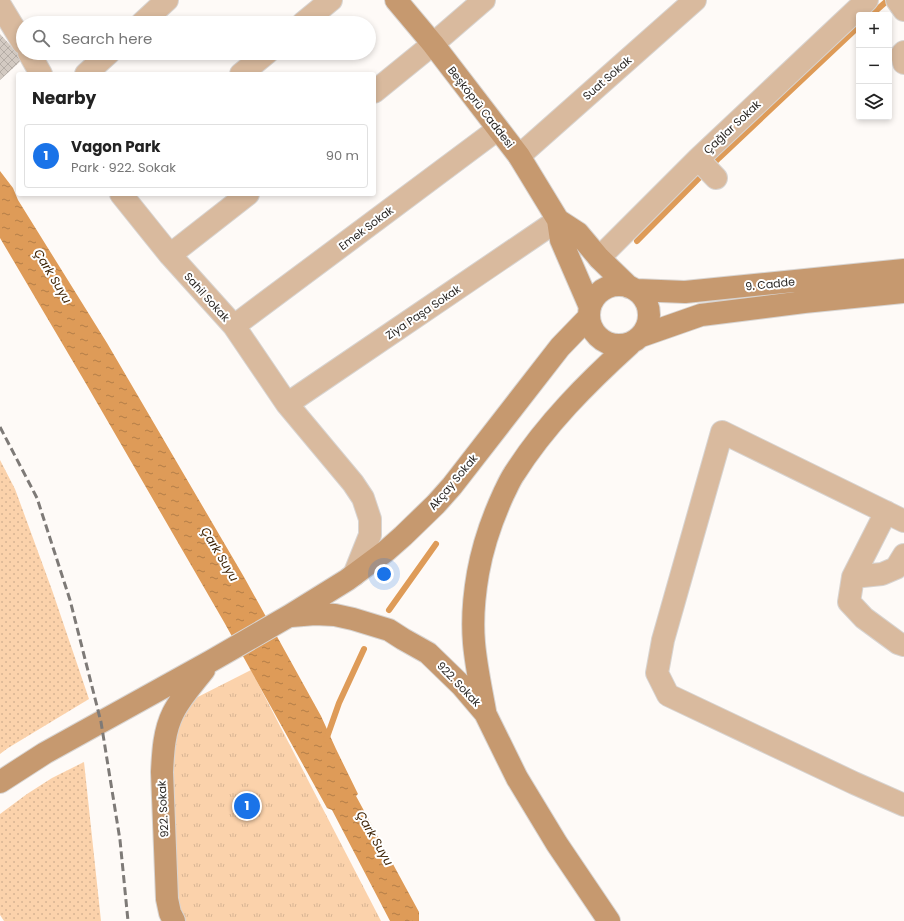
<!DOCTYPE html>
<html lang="en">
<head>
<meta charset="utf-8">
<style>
	body { margin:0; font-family:Poppins,sans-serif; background:#f6f6f6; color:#222 }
	.controls { position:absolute; right:12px; top:12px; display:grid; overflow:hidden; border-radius:4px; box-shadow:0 2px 6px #0003 }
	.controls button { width:36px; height:36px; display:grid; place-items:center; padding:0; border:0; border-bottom:1px solid #e0e0e0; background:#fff; color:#222; font:20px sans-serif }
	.you { position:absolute; left:384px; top:574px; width:14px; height:14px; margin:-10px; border:3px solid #fff; border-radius:50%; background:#1a73e8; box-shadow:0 0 0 6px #1a73e833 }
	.badge { display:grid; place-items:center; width:26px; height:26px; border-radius:50%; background:#1a73e8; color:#fff; font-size:13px; font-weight:700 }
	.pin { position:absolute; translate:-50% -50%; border:2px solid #fff; box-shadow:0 1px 4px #0006 }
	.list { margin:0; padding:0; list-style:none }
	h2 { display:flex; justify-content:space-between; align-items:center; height:52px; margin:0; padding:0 16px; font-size:17px }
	h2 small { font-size:13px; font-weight:400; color:#767676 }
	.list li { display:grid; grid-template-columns:26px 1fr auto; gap:12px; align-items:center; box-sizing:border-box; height:64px; margin:0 8px 8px; padding:0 8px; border:1px solid #e0e0e0; border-radius:4px }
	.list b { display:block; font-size:15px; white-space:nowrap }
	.list p { margin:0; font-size:13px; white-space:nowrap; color:#767676 }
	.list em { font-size:13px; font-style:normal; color:#767676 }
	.icon { flex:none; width:22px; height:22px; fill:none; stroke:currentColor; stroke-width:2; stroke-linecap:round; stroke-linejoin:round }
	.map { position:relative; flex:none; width:904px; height:921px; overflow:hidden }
	.search { position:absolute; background:#fff; box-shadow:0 2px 6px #0003; left:16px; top:16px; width:360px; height:44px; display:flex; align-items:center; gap:10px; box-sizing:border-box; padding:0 14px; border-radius:22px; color:#767676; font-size:15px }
	.panel { position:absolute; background:#fff; box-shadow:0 2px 6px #0003; left:16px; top:72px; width:360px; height:124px; border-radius:4px }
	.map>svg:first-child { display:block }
	.grass { fill:url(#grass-dots) }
	.park { fill:url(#park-tufts) }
	.water { fill:url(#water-ripples) }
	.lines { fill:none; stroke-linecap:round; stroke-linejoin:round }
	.stream { stroke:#de9b58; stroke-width:6 }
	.building { fill:url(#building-cross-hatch) }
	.street-casing { stroke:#d8d4d1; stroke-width:24 }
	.secondary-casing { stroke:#d8d4d1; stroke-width:24 }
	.street { stroke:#d9ba9e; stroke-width:22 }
	.secondary { stroke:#c6996f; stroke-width:22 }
	.rail { stroke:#7e7a77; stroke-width:3; stroke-dasharray:8 4; stroke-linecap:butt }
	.labels { text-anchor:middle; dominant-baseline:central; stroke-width:4; stroke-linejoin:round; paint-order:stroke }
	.street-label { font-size:11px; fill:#292623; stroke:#fff }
	.water-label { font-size:12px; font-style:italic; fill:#3f2406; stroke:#fff }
</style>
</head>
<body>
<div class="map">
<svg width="904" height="921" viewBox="0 0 904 921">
	<defs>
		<pattern id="grass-dots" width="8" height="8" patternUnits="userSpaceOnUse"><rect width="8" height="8" fill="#fbd2ab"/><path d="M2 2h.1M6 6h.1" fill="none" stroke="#d7b493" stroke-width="1.8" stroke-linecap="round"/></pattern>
		<pattern id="park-tufts" width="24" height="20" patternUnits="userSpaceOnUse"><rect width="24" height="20" fill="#fbd2ab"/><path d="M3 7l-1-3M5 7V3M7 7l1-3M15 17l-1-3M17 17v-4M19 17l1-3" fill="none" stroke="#d7b493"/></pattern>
		<pattern id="water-ripples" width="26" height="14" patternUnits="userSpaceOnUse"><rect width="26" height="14" fill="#de9b58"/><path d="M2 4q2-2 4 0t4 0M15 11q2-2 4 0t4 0" fill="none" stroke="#b47e48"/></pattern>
		<pattern id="building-cross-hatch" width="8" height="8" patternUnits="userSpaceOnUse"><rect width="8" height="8" fill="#d3cac2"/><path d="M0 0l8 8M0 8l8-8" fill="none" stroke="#b5ada6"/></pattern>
	</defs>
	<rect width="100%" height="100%" fill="#fefaf7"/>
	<!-- grass -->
	<path class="grass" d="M 0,460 L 15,489 L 52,590 L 89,699 L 8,748 L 0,754 Z
		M 84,762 L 101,921 L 4,921 L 0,915 L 0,814 L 27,794 L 52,778 Z"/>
	<!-- park -->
	<path class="park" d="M 251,670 L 381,921 L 176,921 L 169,903 L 176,708 Z"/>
	<!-- water -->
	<path class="water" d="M 0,171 L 13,188 L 18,200 L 107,343 L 244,577 L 321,716 L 336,749 L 358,794 L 356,796 L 419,912 L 419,921 L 390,921 L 332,810 L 327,808 L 224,622 L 85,382 L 0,238 Z"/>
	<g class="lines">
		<!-- stream -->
		<path class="stream" d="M 871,15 L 888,0
			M 637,241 L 719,158 L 859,26
			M 389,610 L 436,544
			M 326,740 L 339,703 L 364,649"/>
	</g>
	<!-- building -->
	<path class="building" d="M 0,34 L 23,59 L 0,80 Z"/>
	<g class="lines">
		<!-- street casing -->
		<g class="street-casing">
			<path id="street" d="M 897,0 L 904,10
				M 0,5 L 23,43
				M 142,23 L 167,0
				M 303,23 L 331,0
				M 904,52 L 902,54 L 904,63
				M 29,53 L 41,74
				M 86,74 L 109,53
				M 241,74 L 267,53
				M 374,92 L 433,44 L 484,0
				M 519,156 L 695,0
				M 698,159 L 716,178
				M 121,194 L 170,255 L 234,326 L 287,404 L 353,483 L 363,498 L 370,519 L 370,535 L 354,575
				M 170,255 L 248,194
				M 599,258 L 698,159 L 867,0
				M 234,326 L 498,129
				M 287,404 L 558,220
				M 886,512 L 853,577 L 849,602 L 864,618 L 898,643 L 904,645
				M 904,521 L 722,432 L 663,640 L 657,673 L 668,695 L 854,783 L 904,805
				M 853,577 L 882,574 L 896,568 L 904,555"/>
		</g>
		<!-- secondary casing -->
		<g class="secondary-casing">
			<path id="secondary" d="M 396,0 L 433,44 L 519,156 L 558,220 L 578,233 L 599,258 L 629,287
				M 558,220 L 561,240 L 590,307
				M589 315a30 30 0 1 1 60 0a30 30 0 1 1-60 0Z
				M 636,290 L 685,292 L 904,270
				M 641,336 L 701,315 L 804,302 L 904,292
				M 291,616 L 315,614 L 335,615 L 353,619 L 389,630 L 403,639 L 428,653 L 462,686 L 485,713 L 517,778 L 557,844 L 609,921
				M 485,711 C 481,689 476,666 474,643 C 472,620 474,596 478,573 C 483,545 492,519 504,493 C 507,487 510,480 514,474 C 545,425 587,383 630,344
				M 0,782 L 45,753 L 211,661 L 289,616 L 347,580 L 386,551 L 403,536 L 436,504 L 452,486 L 560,347 L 589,317
				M 174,921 L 170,913 L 167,899 L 162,772 C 163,752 164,731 173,713 C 181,697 193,684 204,670"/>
		</g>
		<!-- street -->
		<use href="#street" class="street"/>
		<!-- secondary -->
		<use href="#secondary" class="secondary"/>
		<!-- rail -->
		<path class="rail" d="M 0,427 L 37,498 L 70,600 L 101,722 L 120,840 L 128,921"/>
	</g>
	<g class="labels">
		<!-- street labels -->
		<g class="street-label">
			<text transform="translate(607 78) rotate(-41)">Suat Sokak</text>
			<text transform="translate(481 107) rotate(52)">Beşköprü Caddesi</text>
			<text transform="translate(732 127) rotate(-43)">Çağlar Sokak</text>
			<text transform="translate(366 228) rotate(-37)">Emek Sokak</text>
			<text transform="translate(770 284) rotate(-6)">9. Cadde</text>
			<text transform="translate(207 297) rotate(48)">Sahil Sokak</text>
			<text transform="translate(423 312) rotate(-34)">Ziya Paşa Sokak</text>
			<text transform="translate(453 482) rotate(-50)">Akçay Sokak</text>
			<text transform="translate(459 684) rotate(46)">922. Sokak</text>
			<text transform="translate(163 809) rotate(-93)">922. Sokak</text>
		</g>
		<!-- water labels -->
		<g class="water-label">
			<text transform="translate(53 276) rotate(59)">Çark Suyu</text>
			<text transform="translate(220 554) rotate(59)">Çark Suyu</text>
			<text transform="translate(375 838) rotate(60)">Çark Suyu</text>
		</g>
	</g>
</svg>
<div class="controls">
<button>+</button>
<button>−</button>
<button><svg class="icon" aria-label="layers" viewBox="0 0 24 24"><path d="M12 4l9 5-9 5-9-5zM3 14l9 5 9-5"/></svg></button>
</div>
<div class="you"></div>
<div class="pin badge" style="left:247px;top:806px">1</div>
<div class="search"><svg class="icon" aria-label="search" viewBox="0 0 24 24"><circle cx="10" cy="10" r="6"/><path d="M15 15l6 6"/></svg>Search here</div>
<section class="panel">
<h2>Nearby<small></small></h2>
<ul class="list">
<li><span class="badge">1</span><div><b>Vagon Park</b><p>Park · 922. Sokak</p></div><em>90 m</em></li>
</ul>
</section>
</div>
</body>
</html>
